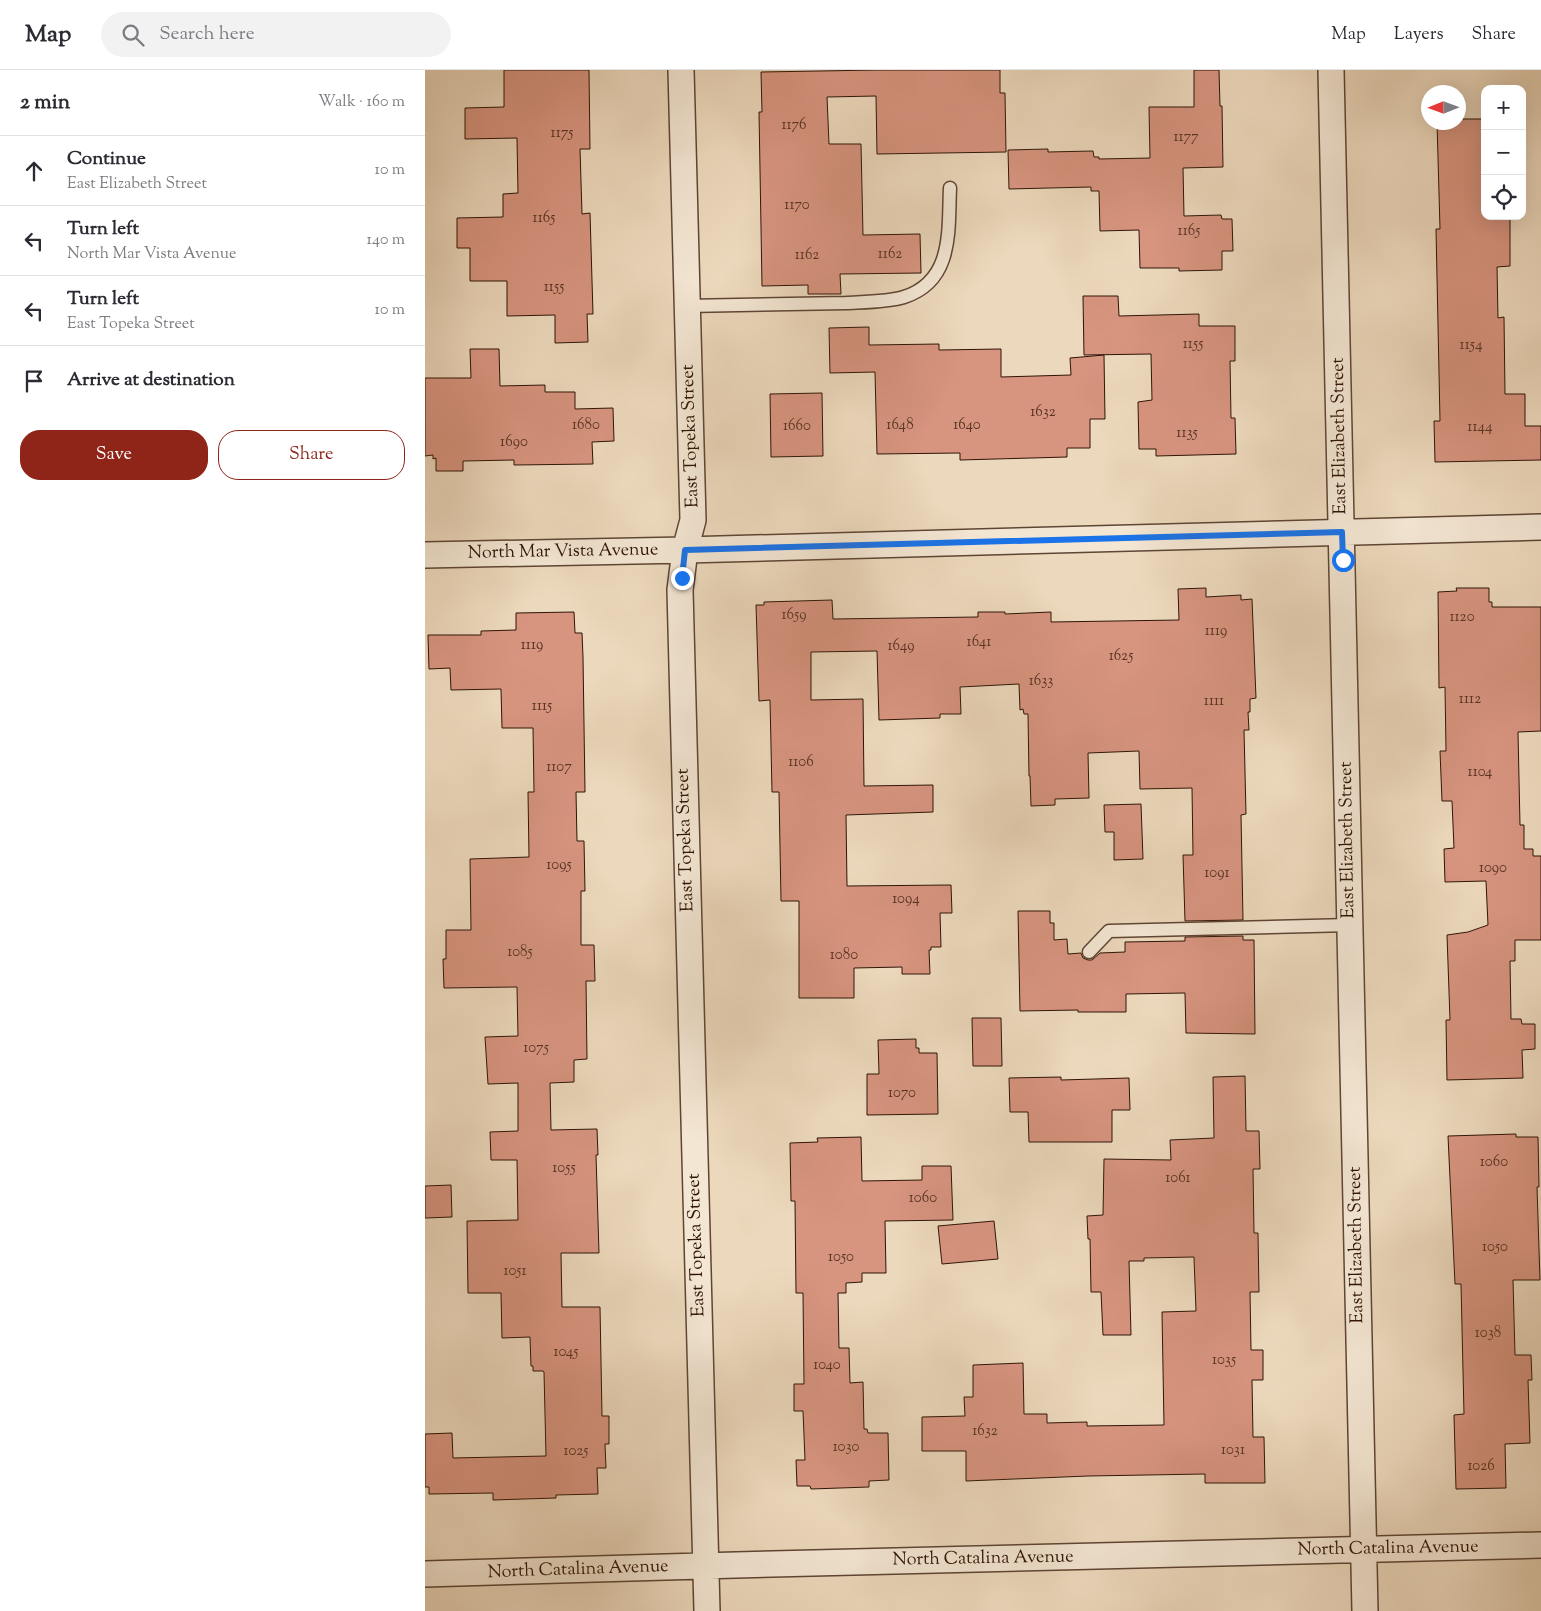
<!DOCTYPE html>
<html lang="en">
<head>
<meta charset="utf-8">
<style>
	body { margin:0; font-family:"Sorts Mill Goudy",serif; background:#f2f2f3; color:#2b2b33 }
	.controls { position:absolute; right:15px; top:15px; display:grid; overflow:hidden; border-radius:10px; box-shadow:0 5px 20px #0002 }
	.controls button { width:45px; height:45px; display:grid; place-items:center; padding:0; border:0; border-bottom:1px solid #e1e1e2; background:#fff; color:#2b2b33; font:25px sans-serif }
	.compass { position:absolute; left:996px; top:15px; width:45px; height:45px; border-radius:50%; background:#fff; box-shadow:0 5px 20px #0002; rotate:269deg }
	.stop { position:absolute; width:15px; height:15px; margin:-11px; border:4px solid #1a73e8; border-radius:50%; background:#fff }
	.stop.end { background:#1a73e8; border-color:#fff; box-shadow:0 1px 5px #0008 }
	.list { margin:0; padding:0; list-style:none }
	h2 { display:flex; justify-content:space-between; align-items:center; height:65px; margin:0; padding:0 20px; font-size:21px }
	h2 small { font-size:16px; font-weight:400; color:#7c7c81 }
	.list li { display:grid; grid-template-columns:32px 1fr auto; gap:15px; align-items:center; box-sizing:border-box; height:70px; padding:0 20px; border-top:1px solid #e1e1e2 }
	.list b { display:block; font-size:19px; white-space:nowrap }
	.list p { margin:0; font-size:16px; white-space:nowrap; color:#7c7c81 }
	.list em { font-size:16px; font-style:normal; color:#7c7c81 }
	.actions { display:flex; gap:10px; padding:15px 20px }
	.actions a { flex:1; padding:11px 0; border:1px solid #8f2418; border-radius:20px; text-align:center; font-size:18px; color:#8f2418 }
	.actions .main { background:#8f2418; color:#fff }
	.icon { flex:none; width:28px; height:28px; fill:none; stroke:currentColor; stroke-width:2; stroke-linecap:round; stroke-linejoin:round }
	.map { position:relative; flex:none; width:1116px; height:1541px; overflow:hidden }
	header { display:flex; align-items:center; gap:30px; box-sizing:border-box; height:70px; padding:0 25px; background:#fff; border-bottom:1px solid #e1e1e2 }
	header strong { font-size:24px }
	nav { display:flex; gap:28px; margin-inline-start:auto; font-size:18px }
	.search { width:350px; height:45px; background:#f2f2f3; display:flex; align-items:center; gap:12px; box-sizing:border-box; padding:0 18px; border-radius:28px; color:#7c7c81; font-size:19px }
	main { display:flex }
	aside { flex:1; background:#fff }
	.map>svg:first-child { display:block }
	.building { fill:#d7947f; stroke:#2f1406 }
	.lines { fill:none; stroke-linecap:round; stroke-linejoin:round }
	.lane-casing { stroke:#5e4534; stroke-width:15 }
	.street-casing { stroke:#5e4534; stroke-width:28 }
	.lane { stroke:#f3e6d3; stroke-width:12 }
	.street { stroke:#f3e6d3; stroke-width:25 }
	.route { stroke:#1a73e8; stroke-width:6 }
	.labels { text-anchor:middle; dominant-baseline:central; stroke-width:4.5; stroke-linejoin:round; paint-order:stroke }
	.number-label { font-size:15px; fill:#593424 }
	.street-label { font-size:18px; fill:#2f1406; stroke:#f3e6d3 }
</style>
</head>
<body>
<header>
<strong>Map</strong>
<div class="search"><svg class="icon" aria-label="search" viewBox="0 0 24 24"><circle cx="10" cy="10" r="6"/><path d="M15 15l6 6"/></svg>Search here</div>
<nav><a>Map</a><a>Layers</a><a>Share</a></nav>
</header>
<main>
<aside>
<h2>2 min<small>Walk · 160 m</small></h2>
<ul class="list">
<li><svg class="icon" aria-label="ahead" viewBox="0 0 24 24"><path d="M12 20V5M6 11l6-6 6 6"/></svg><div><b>Continue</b><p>East Elizabeth Street</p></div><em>10 m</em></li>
<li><svg class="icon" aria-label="left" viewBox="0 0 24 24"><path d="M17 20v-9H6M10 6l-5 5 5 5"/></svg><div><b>Turn left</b><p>North Mar Vista Avenue</p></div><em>140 m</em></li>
<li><svg class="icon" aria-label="left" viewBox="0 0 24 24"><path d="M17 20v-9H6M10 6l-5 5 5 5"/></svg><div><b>Turn left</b><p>East Topeka Street</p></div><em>10 m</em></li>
<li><svg class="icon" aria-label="arrive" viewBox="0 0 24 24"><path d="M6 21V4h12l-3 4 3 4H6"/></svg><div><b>Arrive at destination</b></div></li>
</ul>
<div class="actions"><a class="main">Save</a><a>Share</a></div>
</aside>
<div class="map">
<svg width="1116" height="1541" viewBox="0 0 1116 1541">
	<rect width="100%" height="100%" fill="#ecd8bc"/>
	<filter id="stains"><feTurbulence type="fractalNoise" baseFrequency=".004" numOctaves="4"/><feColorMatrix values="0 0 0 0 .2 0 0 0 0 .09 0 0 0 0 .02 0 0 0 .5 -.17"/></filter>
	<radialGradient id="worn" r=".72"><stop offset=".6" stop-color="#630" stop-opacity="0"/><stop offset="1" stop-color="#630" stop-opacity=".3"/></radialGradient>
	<!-- building -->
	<path class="building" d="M 79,0 L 164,0 L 165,79 L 155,79 L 157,144 L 165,143 L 168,244 L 162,244 L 163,272 L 130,273 L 130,245 L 82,246 L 82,211 L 45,211 L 45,178 L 32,178 L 32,148 L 78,147 L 78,124 L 93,123 L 92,68 L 40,69 L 40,38 L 79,37 Z
		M 452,0 L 575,0 L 575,23 L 580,23 L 581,82 L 452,84 L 451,26 L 402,27 L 404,74 L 436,74 L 438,165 L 495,164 L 496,203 L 415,204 L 416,224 L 383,224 L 383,215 L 337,216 L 334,42 L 337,42 L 336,2 Z
		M 769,0 L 794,0 L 795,36 L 797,36 L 798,97 L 758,98 L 759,146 L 796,145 L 797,149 L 807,149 L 808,181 L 797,181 L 797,200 L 754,201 L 754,198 L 715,198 L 714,160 L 675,161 L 674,121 L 666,121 L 666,117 L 584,119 L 583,80 L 623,79 L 623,82 L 668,81 L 669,87 L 674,87 L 674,89 L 725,88 L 724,37 L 769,37 Z
		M 1034,49 L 1060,49 L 1060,146 L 1085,146 L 1085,196 L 1072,197 L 1073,248 L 1079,247 L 1080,324 L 1100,324 L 1100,356 L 1116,356 L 1116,390 L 1010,392 L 1009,351 L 1015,351 L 1011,159 L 1015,159 L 1012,52 L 1034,52 Z
		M 658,226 L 693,226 L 694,246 L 774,244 L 774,256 L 810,256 L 810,291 L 805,291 L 806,348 L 810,348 L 811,384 L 731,386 L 731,379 L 714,379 L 713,332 L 727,330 L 726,284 L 659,285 Z
		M 444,257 L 444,275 L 514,274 L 514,280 L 576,279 L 576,307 L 646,305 L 645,288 L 679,285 L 680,349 L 665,349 L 665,378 L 642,378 L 642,387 L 535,390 L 535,383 L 452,384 L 450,302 L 405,303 L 404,258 Z
		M 45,279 L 74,279 L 75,316 L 120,315 L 120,322 L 150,322 L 150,339 L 188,338 L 189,371 L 167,372 L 168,394 L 89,395 L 89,390 L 38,391 L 38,401 L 11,401 L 11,388 L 8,389 L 8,385 L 0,386 L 0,308 L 46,308 Z
		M 397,323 L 398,386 L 346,387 L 345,324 Z
		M 781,518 L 781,527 L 816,525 L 816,530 L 827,529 L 831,628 L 825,629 L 825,642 L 823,642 L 824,660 L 819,660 L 821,744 L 816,745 L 818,850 L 760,851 L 758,785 L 768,785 L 767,718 L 715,719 L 714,681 L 663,683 L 664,728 L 630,729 L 630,735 L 606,736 L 605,706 L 604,706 L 603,644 L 599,644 L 598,639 L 595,640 L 594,614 L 535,617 L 536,644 L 515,644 L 515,648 L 454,650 L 452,581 L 386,582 L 386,630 L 438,629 L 439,716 L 508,715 L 508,742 L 421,745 L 422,816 L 526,815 L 527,843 L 515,843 L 516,877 L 506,877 L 506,880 L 504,880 L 505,904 L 477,904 L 477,897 L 429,898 L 429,928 L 374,928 L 374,831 L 356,831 L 354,722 L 347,722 L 345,630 L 334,631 L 331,535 L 339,535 L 339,532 L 407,530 L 408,549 L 553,547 L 553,542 L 580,542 L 580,544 L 626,542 L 626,552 L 754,550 L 753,519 Z
		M 1031,518 L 1064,518 L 1064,532 L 1067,532 L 1067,537 L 1116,537 L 1116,661 L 1093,662 L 1095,755 L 1099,755 L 1099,779 L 1108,779 L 1108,786 L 1116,786 L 1116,870 L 1090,870 L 1090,891 L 1085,891 L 1086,949 L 1096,949 L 1097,954 L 1110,954 L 1110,979 L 1097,980 L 1098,1008 L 1022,1010 L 1021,950 L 1025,950 L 1022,865 L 1043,862 L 1063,855 L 1061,811 L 1020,812 L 1019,779 L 1029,778 L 1027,731 L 1017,731 L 1015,681 L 1021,681 L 1020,617 L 1014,618 L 1013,522 L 1032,521 Z
		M 149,542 L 150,563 L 157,563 L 158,587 L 160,722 L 151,722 L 152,771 L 159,771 L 160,821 L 156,821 L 156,875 L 169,875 L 170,911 L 161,911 L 162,989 L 149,990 L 149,1012 L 125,1013 L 126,1060 L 172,1059 L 173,1085 L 171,1085 L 174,1183 L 136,1183 L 137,1237 L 175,1237 L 177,1346 L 184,1346 L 184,1374 L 180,1374 L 181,1398 L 172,1398 L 173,1424 L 131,1425 L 131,1428 L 68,1430 L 68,1423 L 4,1424 L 4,1417 L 0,1417 L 0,1364 L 27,1363 L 28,1388 L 121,1386 L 119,1302 L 118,1301 L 108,1301 L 108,1296 L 106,1296 L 105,1267 L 77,1268 L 76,1223 L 43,1223 L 42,1151 L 93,1150 L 92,1090 L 66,1090 L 65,1062 L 93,1061 L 93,1013 L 63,1014 L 60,967 L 93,966 L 92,917 L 19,918 L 18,889 L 21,889 L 21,860 L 46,860 L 45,789 L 104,787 L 103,722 L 109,722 L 108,658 L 77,658 L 76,619 L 26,620 L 25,598 L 4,599 L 3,565 L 56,565 L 56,561 L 91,560 L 91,543 Z
		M 716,734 L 718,789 L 689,790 L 689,762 L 680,762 L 679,735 Z
		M 593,841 L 625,841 L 625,853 L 629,853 L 629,870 L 642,869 L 643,884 L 656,883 L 658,888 L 663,890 L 667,890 L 675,883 L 700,882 L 700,872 L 760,871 L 760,867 L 818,866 L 818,870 L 829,870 L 830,964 L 761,963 L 760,923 L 701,924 L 701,942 L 653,942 L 653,940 L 595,941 Z
		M 547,948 L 576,948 L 577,996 L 548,996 Z
		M 491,969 L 491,978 L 494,978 L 494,983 L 512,983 L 513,1044 L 442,1045 L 442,1004 L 454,1004 L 453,970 Z
		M 820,1006 L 821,1061 L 834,1061 L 835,1099 L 828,1099 L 829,1163 L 833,1163 L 834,1222 L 825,1222 L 826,1280 L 838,1280 L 838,1310 L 827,1310 L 828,1367 L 839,1367 L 840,1413 L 780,1413 L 780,1404 L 663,1406 L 541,1411 L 541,1381 L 497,1381 L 497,1347 L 540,1346 L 539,1327 L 548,1327 L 548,1295 L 598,1293 L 599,1344 L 622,1344 L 622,1353 L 662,1352 L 662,1356 L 739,1355 L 737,1242 L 771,1241 L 769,1187 L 719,1188 L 719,1191 L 704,1191 L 706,1265 L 678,1265 L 676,1222 L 666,1222 L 665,1169 L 663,1169 L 662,1146 L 678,1145 L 679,1089 L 746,1090 L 745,1070 L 789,1068 L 788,1007 Z
		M 636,1007 L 636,1010 L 704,1008 L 705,1040 L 687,1040 L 687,1072 L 604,1072 L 603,1042 L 585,1042 L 584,1008 Z
		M 1091,1064 L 1091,1067 L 1113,1067 L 1114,1117 L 1112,1117 L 1115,1210 L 1088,1210 L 1090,1285 L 1106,1285 L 1107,1310 L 1103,1310 L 1105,1373 L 1080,1374 L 1081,1418 L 1031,1419 L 1029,1345 L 1039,1344 L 1036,1214 L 1030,1214 L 1023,1066 Z
		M 436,1067 L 437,1111 L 497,1110 L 497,1096 L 526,1096 L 528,1150 L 460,1151 L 461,1203 L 437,1203 L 437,1212 L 421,1213 L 421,1223 L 413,1223 L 414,1278 L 424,1278 L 425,1313 L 438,1312 L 439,1359 L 442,1359 L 443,1363 L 463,1363 L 464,1410 L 444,1411 L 444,1417 L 386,1419 L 385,1416 L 372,1416 L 371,1390 L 380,1390 L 378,1341 L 369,1341 L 369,1314 L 379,1314 L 378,1223 L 371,1223 L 370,1131 L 366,1131 L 365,1073 L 393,1072 L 392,1068 Z
		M 26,1115 L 27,1147 L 0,1148 L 0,1116 Z
		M 569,1151 L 573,1189 L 517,1194 L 513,1156 Z"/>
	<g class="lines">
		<!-- lane casing -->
		<g class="lane-casing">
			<path id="lane" d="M 262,236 L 421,233 C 438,232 463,232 479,227 C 529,211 523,160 525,118
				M 664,882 L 684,861 L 925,855"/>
		</g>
		<!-- street casing -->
		<g class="street-casing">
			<path id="street" d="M 256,0 L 268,450 L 260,480 L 255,520 L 282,1541
				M 906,0 L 940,1541
				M 0,485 L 260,480 L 1116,457
				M 0,1504 L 311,1495 L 1116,1475"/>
		</g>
		<!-- lane -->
		<use href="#lane" class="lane"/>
		<!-- street -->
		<use href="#street" class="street"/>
	</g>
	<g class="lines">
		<!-- route -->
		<path class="route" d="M 257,508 L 260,480 L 295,479 L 917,462 L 918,490"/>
	</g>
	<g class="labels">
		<!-- number labels -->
		<g class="number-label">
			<text x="369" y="55">1176</text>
			<text x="137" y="63">1175</text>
			<text x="761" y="67">1177</text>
			<text x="372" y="135">1170</text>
			<text x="119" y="148">1165</text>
			<text x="764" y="161">1165</text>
			<text x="465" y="184">1162</text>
			<text x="382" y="185">1162</text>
			<text x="129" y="217">1155</text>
			<text x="768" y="274">1155</text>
			<text x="1046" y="275">1154</text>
			<text x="618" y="342">1632</text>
			<text x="161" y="355">1680</text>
			<text x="475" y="355">1648</text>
			<text x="542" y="355">1640</text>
			<text x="372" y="356">1660</text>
			<text x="1055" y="357">1144</text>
			<text x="762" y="363">1135</text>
			<text x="89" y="372">1690</text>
			<text x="369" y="545">1659</text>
			<text x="1037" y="547">1120</text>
			<text x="791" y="561">1119</text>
			<text x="554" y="572">1641</text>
			<text x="107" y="575">1119</text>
			<text x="476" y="576">1649</text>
			<text x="696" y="586">1625</text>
			<text x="616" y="611">1633</text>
			<text x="1045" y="629">1112</text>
			<text x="789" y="631">1111</text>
			<text x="117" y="636">1115</text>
			<text x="376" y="692">1106</text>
			<text x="134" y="697">1107</text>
			<text x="1055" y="702">1104</text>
			<text x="134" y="795">1095</text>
			<text x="1068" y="798">1090</text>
			<text x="792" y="803">1091</text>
			<text x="481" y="829">1094</text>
			<text x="95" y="882">1085</text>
			<text x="419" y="885">1080</text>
			<text x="111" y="978">1075</text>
			<text x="477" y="1023">1070</text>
			<text x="1069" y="1092">1060</text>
			<text x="139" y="1098">1055</text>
			<text x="753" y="1108">1061</text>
			<text x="498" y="1128">1060</text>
			<text x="1070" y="1177">1050</text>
			<text x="416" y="1187">1050</text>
			<text x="90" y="1201">1051</text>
			<text x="1063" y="1263">1038</text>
			<text x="141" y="1282">1045</text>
			<text x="799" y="1290">1035</text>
			<text x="402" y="1295">1040</text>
			<text x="560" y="1361">1632</text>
			<text x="421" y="1377">1030</text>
			<text x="808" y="1380">1031</text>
			<text x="151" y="1381">1025</text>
			<text x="1056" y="1396">1026</text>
		</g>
		<!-- street labels -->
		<g class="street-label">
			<text transform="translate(266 366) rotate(-92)">East Topeka Street</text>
			<text transform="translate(915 366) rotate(-91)">East Elizabeth Street</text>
			<text transform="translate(138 482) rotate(-1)">North Mar Vista Avenue</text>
			<text transform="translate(261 770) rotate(-92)">East Topeka Street</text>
			<text transform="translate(923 770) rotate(-91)">East Elizabeth Street</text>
			<text transform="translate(272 1175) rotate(-92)">East Topeka Street</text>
			<text transform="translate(932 1175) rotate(-91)">East Elizabeth Street</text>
			<text transform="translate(963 1479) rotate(-1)">North Catalina Avenue</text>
			<text transform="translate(558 1489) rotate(-1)">North Catalina Avenue</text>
			<text transform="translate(153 1500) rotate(-2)">North Catalina Avenue</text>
		</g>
	</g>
	<rect width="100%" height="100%" filter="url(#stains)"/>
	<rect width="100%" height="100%" fill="url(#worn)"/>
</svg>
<div class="controls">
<button>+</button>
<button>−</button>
<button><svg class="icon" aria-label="locate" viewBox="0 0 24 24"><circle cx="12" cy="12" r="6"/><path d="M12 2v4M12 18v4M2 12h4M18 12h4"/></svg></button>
</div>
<svg class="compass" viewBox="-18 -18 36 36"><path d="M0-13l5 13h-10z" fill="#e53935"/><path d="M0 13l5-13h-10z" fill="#7c7c81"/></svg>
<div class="stop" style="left:918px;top:490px"></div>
<div class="stop end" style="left:257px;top:508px"></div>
</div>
</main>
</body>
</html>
